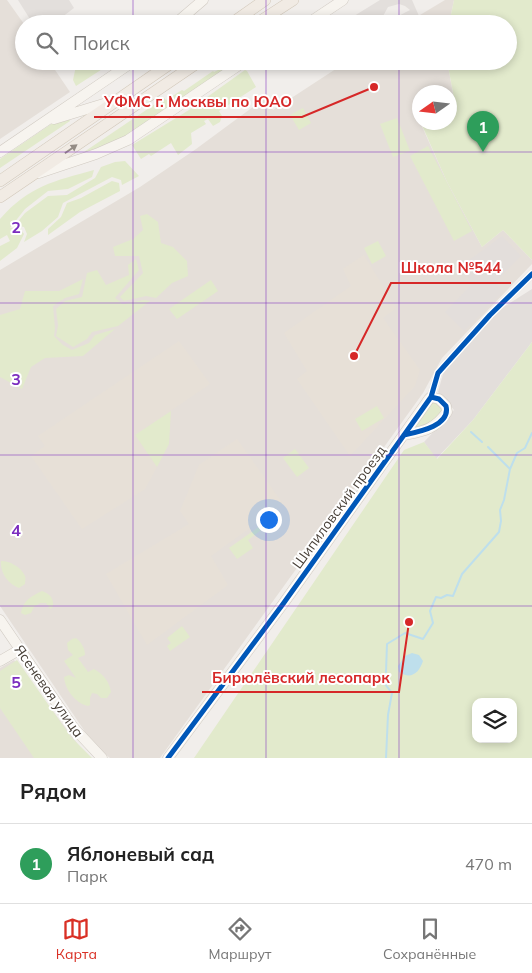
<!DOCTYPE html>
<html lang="ru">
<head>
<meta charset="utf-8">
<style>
	body { margin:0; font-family:Mulish,sans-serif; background:#f6f6f6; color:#222 }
	.controls { position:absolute; right:15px; bottom:15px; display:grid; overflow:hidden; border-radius:10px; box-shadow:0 2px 8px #0003 }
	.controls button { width:45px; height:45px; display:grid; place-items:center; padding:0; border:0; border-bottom:1px solid #e0e0e0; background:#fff; color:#222; font:25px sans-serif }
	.compass { position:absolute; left:412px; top:85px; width:45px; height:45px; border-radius:50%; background:#fff; box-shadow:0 2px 8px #0003; rotate:256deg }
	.you { position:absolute; left:268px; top:519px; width:18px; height:18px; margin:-12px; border:4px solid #fff; border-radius:50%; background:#1a73e8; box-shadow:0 0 0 8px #1a73e833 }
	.badge { display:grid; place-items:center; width:32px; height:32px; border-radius:50%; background:#d93025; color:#fff; font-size:16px; font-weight:700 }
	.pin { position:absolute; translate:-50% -41px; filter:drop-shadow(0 1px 2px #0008) }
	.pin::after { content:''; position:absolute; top:26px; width:18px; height:15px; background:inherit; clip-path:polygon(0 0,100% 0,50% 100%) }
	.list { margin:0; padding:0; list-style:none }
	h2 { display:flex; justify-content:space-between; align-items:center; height:65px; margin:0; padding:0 20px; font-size:21px }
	h2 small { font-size:16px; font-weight:400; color:#767676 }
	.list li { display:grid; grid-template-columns:32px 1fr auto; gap:15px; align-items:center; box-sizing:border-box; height:80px; padding:0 20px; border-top:1px solid #e0e0e0 }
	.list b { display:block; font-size:19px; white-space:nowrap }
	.list p { margin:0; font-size:16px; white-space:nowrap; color:#767676 }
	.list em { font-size:16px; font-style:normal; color:#767676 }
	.icon { flex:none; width:28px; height:28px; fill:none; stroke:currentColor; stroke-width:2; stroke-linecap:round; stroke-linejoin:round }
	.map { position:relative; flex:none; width:532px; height:758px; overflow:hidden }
	.search { position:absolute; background:#fff; box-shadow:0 2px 8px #0003; left:15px; right:15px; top:15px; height:55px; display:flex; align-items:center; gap:12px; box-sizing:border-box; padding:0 18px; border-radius:28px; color:#767676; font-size:19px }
	.sheet { height:145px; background:#fff }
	nav { display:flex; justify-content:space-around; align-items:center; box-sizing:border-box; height:70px; border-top:1px solid #e0e0e0; background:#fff; font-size:14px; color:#767676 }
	nav a { display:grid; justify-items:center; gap:2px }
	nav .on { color:#d93025 }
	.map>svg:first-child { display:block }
	.residential { fill:#e5dfd9 }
	.industrial { fill:#e3dedb }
	.education { fill:#e7e0d7 }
	.green { fill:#e2eacc; fill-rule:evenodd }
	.parking { fill:#e3dfdc }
	.water { fill:#bedfec }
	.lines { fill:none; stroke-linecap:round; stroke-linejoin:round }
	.stream { stroke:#bedfec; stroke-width:2 }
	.street-casing { stroke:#cfccc8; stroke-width:8 }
	.secondary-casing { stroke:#d0cac2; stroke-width:11 }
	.primary-casing { stroke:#d2c8ba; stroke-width:12 }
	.street { stroke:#fdfcfc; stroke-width:7 }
	.secondary { stroke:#f7f4ef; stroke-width:10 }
	.primary { stroke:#f1ebe4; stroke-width:11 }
	.cycleway-casing { stroke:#fff; stroke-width:8 }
	.cycleway { stroke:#0057b8; stroke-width:5 }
	.oneway { fill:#948c85 }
	.grid { fill:none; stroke:#7b2cbf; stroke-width:1; stroke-opacity:0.55 }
	.labels { text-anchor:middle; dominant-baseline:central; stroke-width:4; stroke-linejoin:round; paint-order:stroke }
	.street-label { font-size:14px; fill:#473f37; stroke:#fff }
	.grid-label { font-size:16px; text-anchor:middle; font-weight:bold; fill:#7b2cbf; stroke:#fff; stroke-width:4; stroke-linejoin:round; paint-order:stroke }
	.leader { fill:none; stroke:#d62828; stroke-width:2 }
	.callout-dot { fill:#d62828; stroke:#fff; stroke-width:2 }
	.callout-label { font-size:15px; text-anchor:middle; font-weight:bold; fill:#d62828; stroke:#fff; stroke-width:4; stroke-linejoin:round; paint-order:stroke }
</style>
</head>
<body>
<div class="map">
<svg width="532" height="758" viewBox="0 0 532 758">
	<rect width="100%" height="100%" fill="#f1eeeb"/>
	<!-- residential -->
	<path class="residential" d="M 0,0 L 7,0 L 24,24 L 24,61 L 49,61 L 70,92 L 0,139 Z
		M 445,0 L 454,0 L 449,24 L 405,24 Z
		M 348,61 L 447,61 L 455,104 L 450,105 L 450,92 L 420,92 L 419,113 L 417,114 L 420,122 L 447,182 L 482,247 L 503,230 L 532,260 L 532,264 L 442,358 L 423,393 L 160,758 L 110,758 L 94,745 L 0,606 L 0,270 L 140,187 L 196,149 L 265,98 L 273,110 Z
		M 14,660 L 86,755 L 89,758 L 0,758 L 0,668 Z"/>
	<!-- industrial -->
	<path class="industrial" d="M 502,236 L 521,256 L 495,282 L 503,292 L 464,331 L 445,312 L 472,284 L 461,266 Z
		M 532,289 L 532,342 L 473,420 L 436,459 L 424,442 L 454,410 L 438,392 L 443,374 L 474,335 L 499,310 Z"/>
	<!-- education -->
	<path class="education" d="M 364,255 L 396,308 L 383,318 L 420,370 L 415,386 L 350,456 L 297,379 L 307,371 L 284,333 L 351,286 L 343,269 Z
		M 179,341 L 210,384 L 135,435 L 157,467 L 145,489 L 82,529 L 31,456 L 45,446 L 38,436 Z
		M 237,439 L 283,504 L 211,556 L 228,585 L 147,645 L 106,574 L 189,524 L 180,511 L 199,465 Z"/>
	<!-- green -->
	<path class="green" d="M 454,0 L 532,0 L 532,260 L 503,230 L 482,247 L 447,182 L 421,123 L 450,122 L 450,105 L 455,103 L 447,61 L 508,61 L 508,24 L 449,24 Z
		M 77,61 L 104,61 L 107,66 L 76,86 L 73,80 Z
		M 228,61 L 234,61 L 229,66 L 121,139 L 81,154 L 164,98 L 166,100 L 182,90 L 184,91 L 213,71 L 214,72 L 218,70 L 217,69 Z
		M 245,70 L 247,71 L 256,87 L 219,111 L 222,116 L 220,122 L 213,126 L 208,119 L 204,121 L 206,124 L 191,133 L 192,144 L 178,155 L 171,143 L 151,156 L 149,154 L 141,159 L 132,145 L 189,110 Z
		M 303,108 L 311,123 L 299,130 L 290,115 Z
		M 68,117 L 70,121 L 0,168 L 0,159 L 57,120 Z
		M 397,118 L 410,151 L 393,157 L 380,124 Z
		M 428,146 L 472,231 L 454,241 L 410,156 Z
		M 125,161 L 139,176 L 122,185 L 121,180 L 112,177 L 63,203 L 58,217 L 42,231 L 24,242 L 27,234 L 24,227 L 15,225 L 25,213 L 48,196 L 67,195 L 95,178 L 101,167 L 115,162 Z
		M 94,170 L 92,177 L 68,189 L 48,191 L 25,209 L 10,228 L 20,228 L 24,234 L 17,248 L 0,261 L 0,246 L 10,241 L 7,235 L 0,239 L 0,219 C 29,186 54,181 94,170 Z
		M 112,181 L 119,183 L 120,191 L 80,212 L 48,235 L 48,229 L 61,217 L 67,203 L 81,198 Z
		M 147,214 L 158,222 L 161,243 L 173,247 L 187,261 L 188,276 L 172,283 L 156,298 L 146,296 L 124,301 L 120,297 L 143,273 L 139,256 L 115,256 L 113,247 L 133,239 L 143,230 L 140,216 Z
		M 378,241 L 386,256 L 372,264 L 364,248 Z
		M 136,259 L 139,270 L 115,298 L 123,304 L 144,300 L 150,301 L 118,326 L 92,332 L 87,339 L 73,347 L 56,336 L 58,325 L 56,309 L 65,301 L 82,297 L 87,273 L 97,270 L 106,285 L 129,275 L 128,265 Z
		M 83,279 L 79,294 L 65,298 L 53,306 L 55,328 L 54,336 L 63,345 L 72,350 L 89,343 L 95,335 L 115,329 L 83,356 L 45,358 L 31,367 L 22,389 L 0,377 L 0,315 L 20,309 L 25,291 L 59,291 Z
		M 211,280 L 218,291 L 177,319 L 169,309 Z
		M 532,342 L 532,758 L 194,758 L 404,450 L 424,442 L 437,459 L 473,420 ZM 476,702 L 513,702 L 513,739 L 476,739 Z
		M 431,397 L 446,406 L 440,422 L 404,435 Z
		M 377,406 L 384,418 L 362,431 L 355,419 Z
		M 171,411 L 169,444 L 157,467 L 135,435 Z
		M 295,449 L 309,468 L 297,477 L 283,458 Z
		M 263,524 L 265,527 L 248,540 L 253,548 L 237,559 L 229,548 Z
		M 1,561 C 10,561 21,567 25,576 C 26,578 25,582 25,584 L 19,588 C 8,584 0,573 1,561 Z
		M 42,591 C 50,594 54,598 53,607 L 50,609 L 46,603 L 40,603 L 34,607 L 31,613 L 25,615 L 21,613 C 23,600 32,596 42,591 Z
		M 182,626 L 190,637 L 170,651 L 167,646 L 171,643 L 167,638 Z
		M 76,638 C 81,642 85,648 85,655 L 78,658 L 88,672 L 94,669 C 104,675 109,681 111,692 L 107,698 L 101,698 L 97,694 L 92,693 L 90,698 L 90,705 L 88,706 C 75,703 65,689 64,677 L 69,675 L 76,678 L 64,661 L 73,655 L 68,650 L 67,643 L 72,639 Z
		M 17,660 L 71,737 L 92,758 L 34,758 L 0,708 L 0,671 Z"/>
	<!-- parking -->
	<path class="parking" d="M 18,0 L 69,0 L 74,8 L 53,24 L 33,24 Z
		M 380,0 L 412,0 L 419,16 L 403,24 L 383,24 L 410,10 L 405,6 L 399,4 L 388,7 L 382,18 L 372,24 L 341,24 Z"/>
	<!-- water -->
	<path class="water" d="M 412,653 L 419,655 L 423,661 C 419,673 411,680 399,672 L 398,666 L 405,656 Z"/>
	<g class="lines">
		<!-- stream -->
		<path class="stream" d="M 471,432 L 482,442
			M 488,447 L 510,469
			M 386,672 L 387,644 L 405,633 L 423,639 L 433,623 L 430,611 L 436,597 L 441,598 L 447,595 L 453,596 L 462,574 L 499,532 L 501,521 L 500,510 L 504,500 L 510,469 L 517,453 L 525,448 L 532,433
			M 385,684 L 392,693 L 388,715 L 386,758"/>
		<!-- street casing -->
		<g class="street-casing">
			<path id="street" d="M 431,397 L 438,373 L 490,315 L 532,274"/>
		</g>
		<!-- secondary casing -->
		<g class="secondary-casing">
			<path id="secondary" d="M 175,24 L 203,0
				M 307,24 L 343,0
				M 158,61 L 172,63
				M 54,119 L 110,102
				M 0,152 L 134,61
				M 39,173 L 96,154 L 128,140 L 245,61
				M 0,620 L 73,727 L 102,758
				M 0,661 L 19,650
				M 168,758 L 283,604 L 429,399 L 431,397 L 439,399 L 446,406 L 447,412 C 434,430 424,431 404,435"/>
		</g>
		<!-- primary casing -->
		<g class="primary-casing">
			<path id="primary" d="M 231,24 L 265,0
				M 256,24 L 293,0
				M 0,181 L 174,61
				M 0,197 L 200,61"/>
		</g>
		<!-- street -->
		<use href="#street" class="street"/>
		<!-- secondary -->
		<use href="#secondary" class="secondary"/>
		<!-- primary -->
		<use href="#primary" class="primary"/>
		<!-- cycleway casing -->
		<g class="cycleway-casing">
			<path id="cycleway" d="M 404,435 C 418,432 451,426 446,406 L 439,399 L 431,397
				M 168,758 L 283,604 L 404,435 L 431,397 L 438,373 L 490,315 L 532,274"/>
		</g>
		<!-- cycleway -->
		<use href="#cycleway" class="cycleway"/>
	</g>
	<!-- one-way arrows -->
	<defs><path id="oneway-solid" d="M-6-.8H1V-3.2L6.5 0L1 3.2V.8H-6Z" transform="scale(1.25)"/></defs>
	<use class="oneway" href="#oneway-solid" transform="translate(71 149) rotate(-35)"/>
	<!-- grid -->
	<path class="grid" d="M 133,0 L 133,24M 266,0 L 266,24M 399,0 L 399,24M 133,61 L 133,758M 266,61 L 266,758M 399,61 L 399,758M 0,152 L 532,152M 0,303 L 532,303M 0,455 L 532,455M 0,606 L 532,606"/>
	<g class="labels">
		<!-- street labels -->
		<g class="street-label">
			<text transform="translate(339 507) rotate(-54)">Шипиловский проезд</text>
			<text transform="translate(49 691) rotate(55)">Ясеневая улица</text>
		</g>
	</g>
	<g class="grid-label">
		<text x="16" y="233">2</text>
		<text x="16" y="385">3</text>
		<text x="16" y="536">4</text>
		<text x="16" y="688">5</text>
	</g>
	<!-- callouts -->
	<path class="leader" d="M374 87L302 117H94M354 356L391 283H511M409 622L399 692H202"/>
	<g class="callout-dot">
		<circle cx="374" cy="87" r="5"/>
		<circle cx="354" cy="356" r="5"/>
		<circle cx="409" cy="622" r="5"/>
	</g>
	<g class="callout-label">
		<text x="198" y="107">УФМС г. Москвы по ЮАО</text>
		<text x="451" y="273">Школа №544</text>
		<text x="301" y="683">Бирюлёвский лесопарк</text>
	</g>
</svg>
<div class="controls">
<button><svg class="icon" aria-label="layers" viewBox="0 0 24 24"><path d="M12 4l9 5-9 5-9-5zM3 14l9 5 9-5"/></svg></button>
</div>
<svg class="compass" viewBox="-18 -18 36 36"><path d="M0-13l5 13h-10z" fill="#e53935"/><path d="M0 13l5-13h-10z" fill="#767676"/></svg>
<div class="you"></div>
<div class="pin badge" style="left:483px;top:152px;background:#2e9e5b">1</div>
<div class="search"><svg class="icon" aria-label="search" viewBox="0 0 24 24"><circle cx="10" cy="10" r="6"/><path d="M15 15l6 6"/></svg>Поиск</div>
</div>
<section class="sheet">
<h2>Рядом<small></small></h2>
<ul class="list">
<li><span class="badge" style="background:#2e9e5b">1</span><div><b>Яблоневый сад</b><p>Парк</p></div><em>470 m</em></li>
</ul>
</section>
<nav>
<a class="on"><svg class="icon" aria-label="map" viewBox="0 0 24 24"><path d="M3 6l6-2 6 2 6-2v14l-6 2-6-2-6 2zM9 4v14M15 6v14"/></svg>Карта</a>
<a><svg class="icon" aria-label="directions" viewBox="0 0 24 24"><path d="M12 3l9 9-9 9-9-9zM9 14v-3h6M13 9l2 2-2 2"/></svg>Маршрут</a>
<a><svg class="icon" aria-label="saved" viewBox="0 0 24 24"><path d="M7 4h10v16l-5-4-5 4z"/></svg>Сохранённые</a>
</nav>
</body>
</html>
